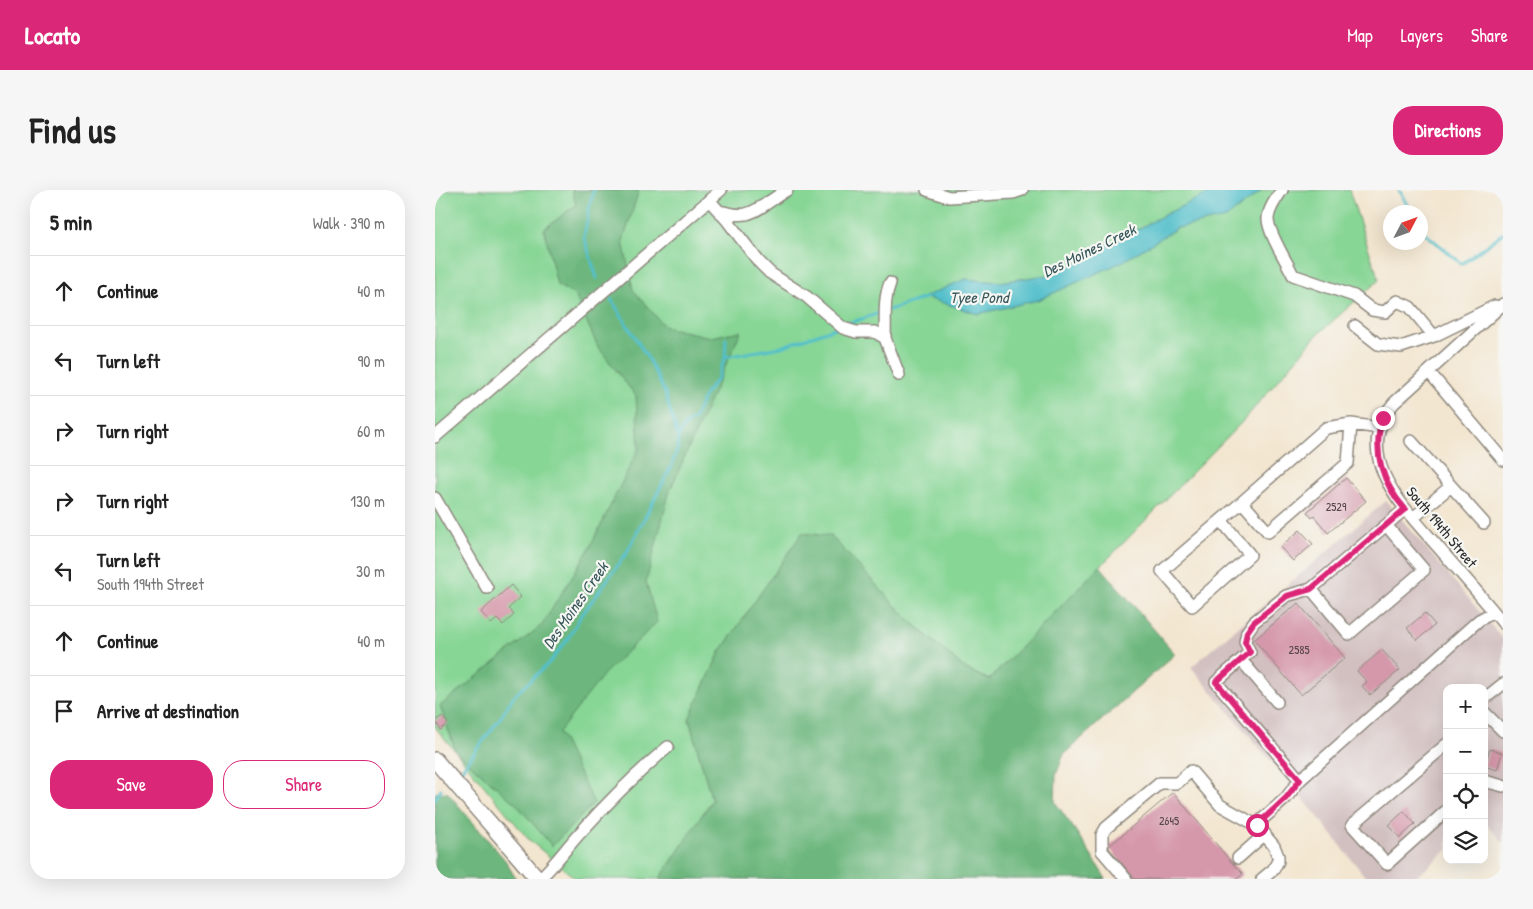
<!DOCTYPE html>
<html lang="en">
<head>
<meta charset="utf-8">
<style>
	body { margin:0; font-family:"Patrick Hand",sans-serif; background:#f6f6f6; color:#222 }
	.controls { position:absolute; right:15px; bottom:15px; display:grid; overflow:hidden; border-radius:10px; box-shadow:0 5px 20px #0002 }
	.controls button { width:45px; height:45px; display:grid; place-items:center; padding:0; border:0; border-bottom:1px solid #e0e0e0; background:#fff; color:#222; font:25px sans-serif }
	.compass { position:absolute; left:948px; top:15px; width:45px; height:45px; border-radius:50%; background:#fff; box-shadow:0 5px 20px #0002; rotate:49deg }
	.stop { position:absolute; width:15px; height:15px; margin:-11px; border:4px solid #db2777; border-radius:50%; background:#fff }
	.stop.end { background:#db2777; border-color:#fff; box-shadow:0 1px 5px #0008 }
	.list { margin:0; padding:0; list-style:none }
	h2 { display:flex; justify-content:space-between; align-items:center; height:65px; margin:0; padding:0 20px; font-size:21px }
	h2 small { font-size:16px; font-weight:400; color:#767676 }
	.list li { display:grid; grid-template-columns:32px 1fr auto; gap:15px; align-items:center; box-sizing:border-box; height:70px; padding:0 20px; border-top:1px solid #e0e0e0 }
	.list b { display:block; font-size:19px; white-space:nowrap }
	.list p { margin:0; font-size:16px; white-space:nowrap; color:#767676 }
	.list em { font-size:16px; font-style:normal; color:#767676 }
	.actions { display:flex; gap:10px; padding:15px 20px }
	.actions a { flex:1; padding:11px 0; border:1px solid #db2777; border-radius:20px; text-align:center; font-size:18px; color:#db2777 }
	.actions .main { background:#db2777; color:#fff }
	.icon { flex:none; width:28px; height:28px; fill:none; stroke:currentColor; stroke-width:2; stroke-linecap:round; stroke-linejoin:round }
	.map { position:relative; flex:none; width:1068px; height:689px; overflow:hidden; border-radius:20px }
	header { display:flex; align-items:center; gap:30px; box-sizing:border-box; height:70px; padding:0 25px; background:#db2777; color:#fff }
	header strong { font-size:24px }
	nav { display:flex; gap:28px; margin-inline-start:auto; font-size:18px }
	.intro { display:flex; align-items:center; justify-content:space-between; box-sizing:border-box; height:120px; padding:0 30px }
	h1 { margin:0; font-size:35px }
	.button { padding:12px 22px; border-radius:20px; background:#db2777; color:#fff; font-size:18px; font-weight:700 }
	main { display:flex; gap:30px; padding:0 30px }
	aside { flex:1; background:#fff; border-radius:20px; box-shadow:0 5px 20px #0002 }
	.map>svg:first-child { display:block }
	.industrial { fill:#d2bfc0 }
	.green { fill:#87d695; stroke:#598060 }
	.forest { fill:#6db77e; stroke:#4c7154 }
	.water { fill:#52bfcb; stroke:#3e757b }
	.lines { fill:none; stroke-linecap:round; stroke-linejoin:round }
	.stream { stroke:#52bfcb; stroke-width:3 }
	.building { fill:#d598ab }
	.minor-casing { stroke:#8f887e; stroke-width:14 }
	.major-casing { stroke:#8f887e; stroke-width:18 }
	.minor { stroke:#fff; stroke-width:11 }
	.major { stroke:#fff; stroke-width:15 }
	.route { stroke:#db2777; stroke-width:6 }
	.labels { text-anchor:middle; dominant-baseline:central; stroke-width:4.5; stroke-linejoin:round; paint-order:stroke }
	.number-label { font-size:12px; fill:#56464b }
	.street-label { font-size:15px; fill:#2b2b2b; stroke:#f6f6f2 }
	.water-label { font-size:16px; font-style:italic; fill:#37575b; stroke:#f6f6f2 }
</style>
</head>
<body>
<header>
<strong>Locato</strong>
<nav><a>Map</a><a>Layers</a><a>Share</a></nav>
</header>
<div class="intro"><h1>Find us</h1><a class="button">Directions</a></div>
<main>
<aside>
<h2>5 min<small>Walk · 390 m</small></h2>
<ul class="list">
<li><svg class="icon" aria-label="ahead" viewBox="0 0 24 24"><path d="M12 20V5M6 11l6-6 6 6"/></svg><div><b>Continue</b></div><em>40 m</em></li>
<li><svg class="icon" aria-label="left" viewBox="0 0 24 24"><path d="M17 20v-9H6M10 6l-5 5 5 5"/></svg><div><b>Turn left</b></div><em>90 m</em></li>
<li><svg class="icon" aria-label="right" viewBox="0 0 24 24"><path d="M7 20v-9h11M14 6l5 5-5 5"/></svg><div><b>Turn right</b></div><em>60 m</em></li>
<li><svg class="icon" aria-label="right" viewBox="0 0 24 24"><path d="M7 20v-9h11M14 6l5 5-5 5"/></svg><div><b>Turn right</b></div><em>130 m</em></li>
<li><svg class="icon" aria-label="left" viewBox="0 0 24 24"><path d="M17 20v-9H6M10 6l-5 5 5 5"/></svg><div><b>Turn left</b><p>South 194th Street</p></div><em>30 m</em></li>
<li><svg class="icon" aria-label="ahead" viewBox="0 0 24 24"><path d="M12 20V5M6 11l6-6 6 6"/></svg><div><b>Continue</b></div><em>40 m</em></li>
<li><svg class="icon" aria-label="arrive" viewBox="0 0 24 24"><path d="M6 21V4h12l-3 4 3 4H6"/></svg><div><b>Arrive at destination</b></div></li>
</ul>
<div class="actions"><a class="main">Save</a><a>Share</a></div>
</aside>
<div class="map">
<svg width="1068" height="689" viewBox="0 0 1068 689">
	<rect width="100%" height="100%" fill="#f6f6f2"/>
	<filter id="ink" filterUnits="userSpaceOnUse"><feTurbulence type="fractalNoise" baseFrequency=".02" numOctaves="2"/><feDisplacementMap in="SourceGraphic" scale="10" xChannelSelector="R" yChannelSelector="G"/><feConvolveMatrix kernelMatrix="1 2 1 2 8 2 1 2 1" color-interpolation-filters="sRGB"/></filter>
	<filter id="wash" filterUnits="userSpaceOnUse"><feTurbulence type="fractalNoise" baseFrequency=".0096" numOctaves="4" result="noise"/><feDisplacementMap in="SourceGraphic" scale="20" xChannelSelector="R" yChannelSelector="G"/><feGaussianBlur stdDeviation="1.12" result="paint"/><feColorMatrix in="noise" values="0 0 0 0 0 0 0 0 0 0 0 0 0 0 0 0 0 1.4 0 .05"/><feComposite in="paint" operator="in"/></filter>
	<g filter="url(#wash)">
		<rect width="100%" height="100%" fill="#f3e6d0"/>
		<!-- industrial -->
		<path class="industrial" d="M 951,311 L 1068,449 L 1068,652 L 1049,631 L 1049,498 L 1012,498 L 1012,660 L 979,689 L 932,689 L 880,623 L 756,477 Z"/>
		<!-- green -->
		<path class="green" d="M 0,0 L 914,0 L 944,90 L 881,146 L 809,230 L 554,490 L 529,478 L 470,426 L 396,347 L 254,529 L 277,610 L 225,689 L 141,689 L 94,650 L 0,537 Z"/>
		<!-- forest -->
		<path class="forest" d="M 137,0 L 204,0 L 188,51 L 198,100 L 230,137 L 276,147 L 306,141 L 235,300 L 211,392 L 222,432 L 169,484 L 124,542 L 159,613 L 117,656 L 82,615 L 21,562 L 5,516 L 107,435 L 154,359 L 204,258 L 201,206 L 163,157 L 140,105 L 122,95 L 109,39 L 141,15 Z
			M 367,343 L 396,346 L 470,426 L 529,478 L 554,490 L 665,376 L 740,464 L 629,564 L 621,585 L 620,612 L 640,640 L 671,689 L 225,689 L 277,610 L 254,529 L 285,462 Z
			M 12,602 L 70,670 L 81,689 L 0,689 L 0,603 Z"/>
		<!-- water -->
		<path class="water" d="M 780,0 L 827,0 L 791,28 L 742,38 L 687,72 L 603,110 L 543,124 L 489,107 L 530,89 L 564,92 L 620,84 L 731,24 Z"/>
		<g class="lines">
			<!-- stream -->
			<path class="stream" d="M 159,0 L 154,19 L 149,47 L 162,88
				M 964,0 L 976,22
				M 986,40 L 1027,74 L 1068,43
				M 176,109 L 214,170 L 230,203 L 243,247
				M 454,120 L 493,107
				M 411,134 L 448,122
				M 290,167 L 346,157 L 403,137
				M 27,579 L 66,527 L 78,507 L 115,472 L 132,450 L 146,426 L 191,364 L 236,277 L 243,257 L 243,247 L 249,236 L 259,229 L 270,204 L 283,188 L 290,167 L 291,149
				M 0,609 L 6,599"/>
		</g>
		<g id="blocks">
			<!-- building -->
			<path class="building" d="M 911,288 L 931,311 L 893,343 L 879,326 L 877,328 L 872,322 Z
				M 865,340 L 878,354 L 858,371 L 845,357 Z
				M 76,395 L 86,407 L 74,418 L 79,425 L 68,435 L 62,429 L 56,434 L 46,422 Z
				M 863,413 L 910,468 L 866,505 L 819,450 Z
				M 990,423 L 1000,435 L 982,450 L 972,438 Z
				M 947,460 L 965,480 L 935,505 L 927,496 L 932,492 L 922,481 Z
				M 7,526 L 13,533 L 6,540 L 0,531 Z
				M 1055,559 L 1067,563 L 1062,580 L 1049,576 Z
				M 738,602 L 797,673 L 808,684 L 802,689 L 700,689 L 674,658 L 674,656 Z
				M 969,621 L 980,634 L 965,648 L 954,635 Z"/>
		</g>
	</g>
	<g filter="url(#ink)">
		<use href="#blocks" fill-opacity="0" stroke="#8f887e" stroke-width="1"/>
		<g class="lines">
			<!-- minor casing -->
			<g class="minor-casing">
				<path id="minor" d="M 492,0 L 514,7 L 578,3 L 587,0
					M 847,0 C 841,9 834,18 833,28 C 832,41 852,72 858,85 L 919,106 L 937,120 L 950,122 L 962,111 L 975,117 L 999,146
					M 274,10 L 291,29 L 324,72 L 335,83 L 372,107 L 408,138 L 421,142 L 440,142 L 450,148 L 464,185
					M 284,21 C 292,23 303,26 311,24 C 325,21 339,7 352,0
					M 1068,114 L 959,213 C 914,265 970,319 1003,357 C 1025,382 1047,407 1068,433
					M 920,136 L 943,154 L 966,157 L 999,146 L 1060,116
					M 450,148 C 451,129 448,110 455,93
					M 994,182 L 1068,270
					M 916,234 L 913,273 L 833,342 L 807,312 L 891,238 L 916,234 L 945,238
					M 0,247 L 286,0
					M 976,251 L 1049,333
					M 0,308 L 52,398
					M 970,319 L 876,399 L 851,406 L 819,432 L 812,442 L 810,452 L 815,462 L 781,492 L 865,590 L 1044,430 L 1059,422
					M 978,328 L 1016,296
					M 786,330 L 815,365 L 757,416 L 727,381 L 807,312
					M 876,399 L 914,444 L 989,380 L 951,335
					M 806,470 L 842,512
					M 1049,509 L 1068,494
					M 1049,522 L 1068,541
					M 1012,554 L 917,635 L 952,674 L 1012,620
					M 1049,591 L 1068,596
					M 821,635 L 851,608 L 865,590
					M 803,668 L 830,644
					M 104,689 C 120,675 131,658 145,643 C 173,612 201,584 233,557
					M 691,689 L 667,661 L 667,645 L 671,638 L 725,593 L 742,593 L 756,581 L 785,615 L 821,635 L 839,656 L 843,666 L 843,671 L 838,680 L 827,689"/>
			</g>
			<!-- major casing -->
			<g class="major-casing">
				<path id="major" d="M 0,570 L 103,689"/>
			</g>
			<!-- minor -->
			<use href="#minor" class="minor"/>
			<!-- major -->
			<use href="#major" class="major"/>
		</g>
	</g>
	<g class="lines" filter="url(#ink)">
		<!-- route -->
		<path class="route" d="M 822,635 L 851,608 L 865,590 L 781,492 L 815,462 L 810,452 L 812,442 L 819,432 L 852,406 L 876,399 L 970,319 C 948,294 936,261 948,228"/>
	</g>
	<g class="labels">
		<!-- number labels -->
		<g class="number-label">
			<text x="901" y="316">2529</text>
			<text x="864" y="459">2585</text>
			<text x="734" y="630">2645</text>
		</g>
		<!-- street labels -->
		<g class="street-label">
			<text transform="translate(1007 337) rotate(50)">South 194th Street</text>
		</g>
		<!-- water labels -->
		<g class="water-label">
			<text transform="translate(654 60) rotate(-26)">Des Moines Creek</text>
			<text x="544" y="107">Tyee Pond</text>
			<text transform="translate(140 415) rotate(-55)">Des Moines Creek</text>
		</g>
	</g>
</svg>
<div class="controls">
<button>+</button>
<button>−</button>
<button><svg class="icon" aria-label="locate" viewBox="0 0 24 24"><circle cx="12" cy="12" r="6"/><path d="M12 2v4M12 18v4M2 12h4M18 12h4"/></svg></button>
<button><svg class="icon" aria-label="layers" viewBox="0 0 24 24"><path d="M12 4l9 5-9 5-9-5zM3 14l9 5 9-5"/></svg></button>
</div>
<svg class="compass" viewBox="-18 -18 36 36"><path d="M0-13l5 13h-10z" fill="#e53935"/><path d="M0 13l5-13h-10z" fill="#767676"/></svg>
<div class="stop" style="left:822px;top:635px"></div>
<div class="stop end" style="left:948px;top:228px"></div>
</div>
</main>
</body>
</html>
